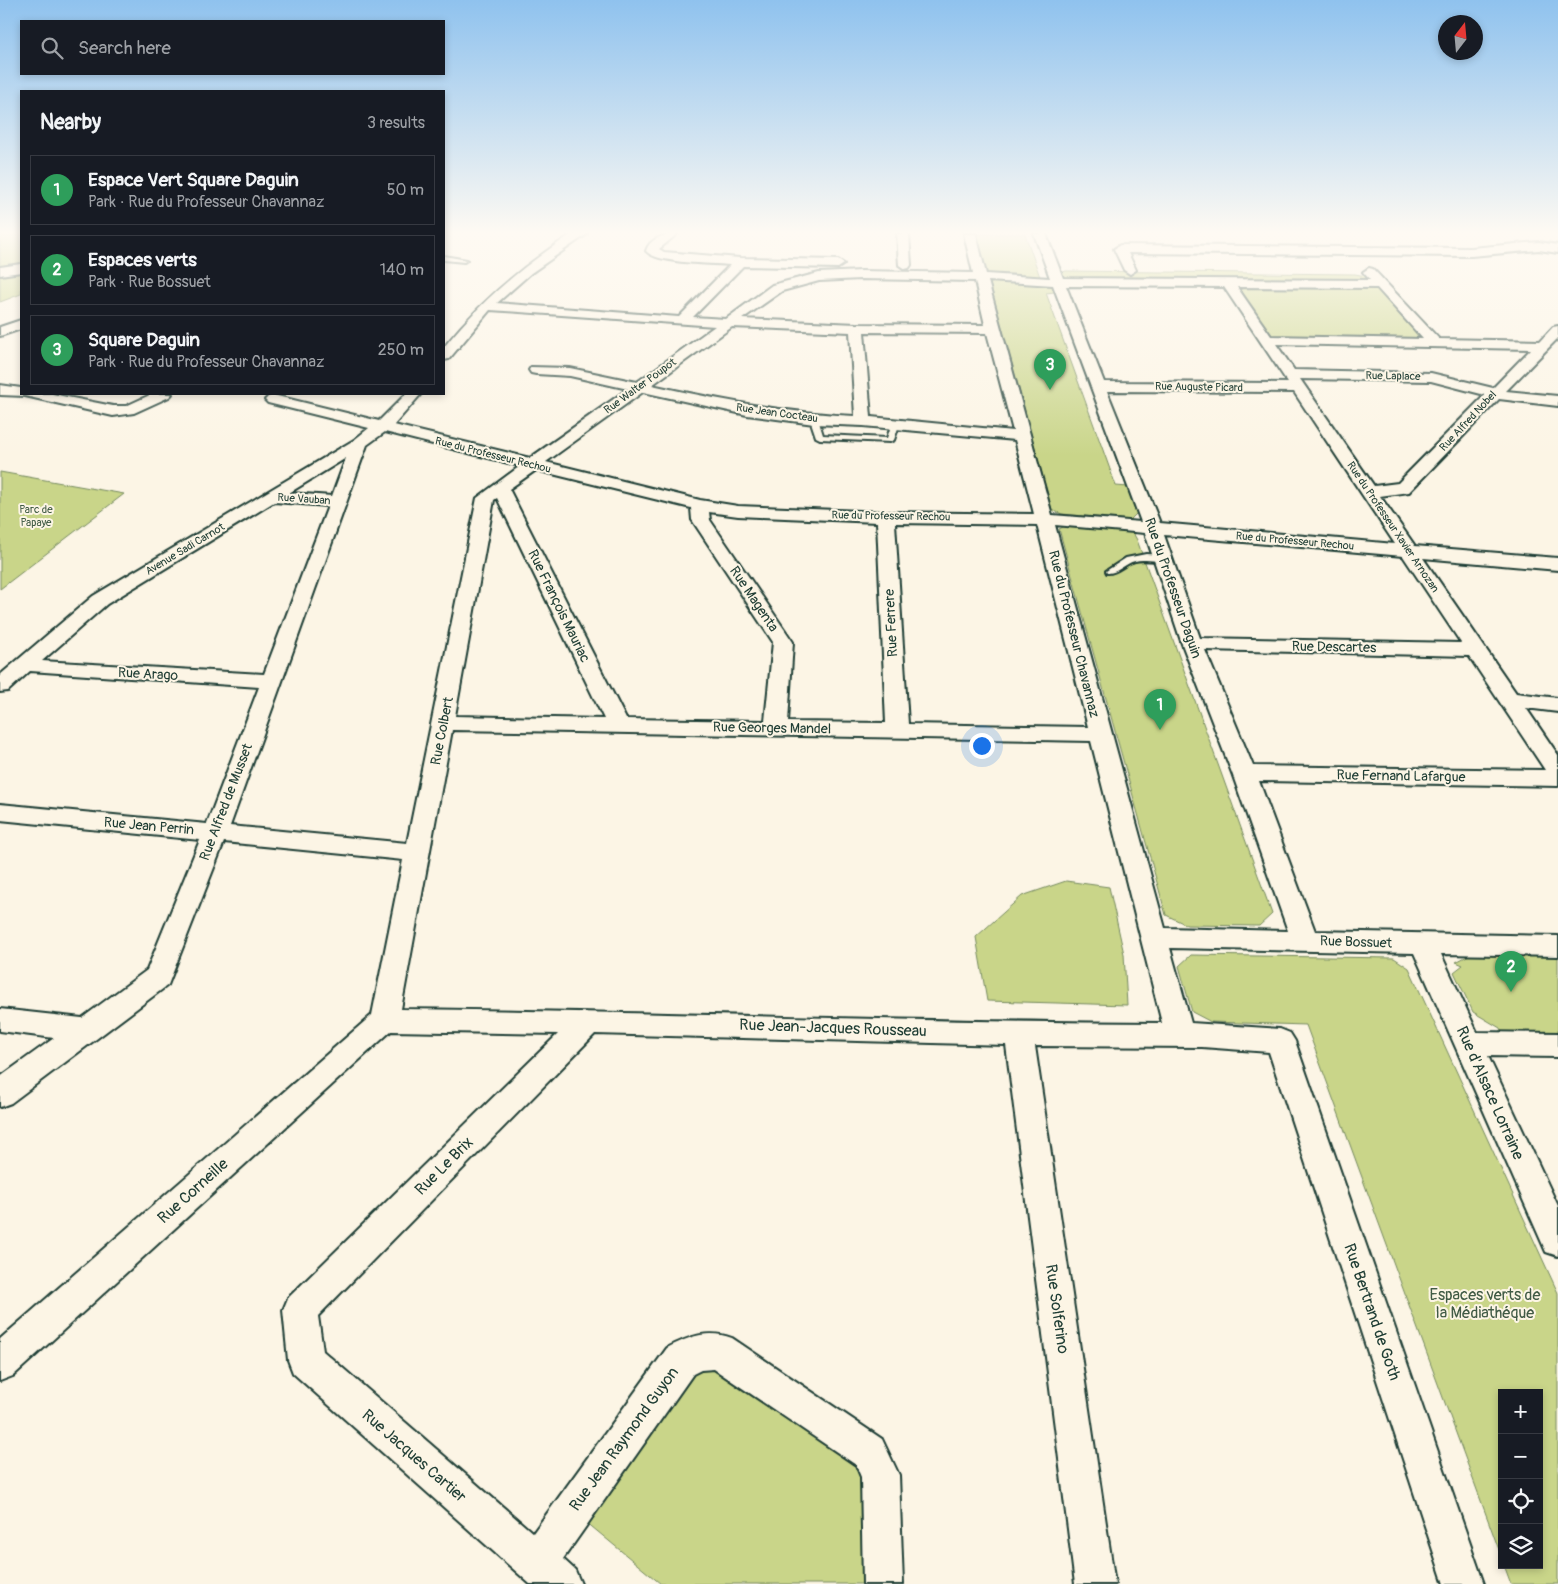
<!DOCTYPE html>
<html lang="en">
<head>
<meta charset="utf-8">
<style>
	body { margin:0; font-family:Pangolin,sans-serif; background:#242831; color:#f1f3f6 }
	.controls { position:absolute; right:15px; bottom:15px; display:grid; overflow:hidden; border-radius:0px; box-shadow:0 2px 8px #0003 }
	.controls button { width:45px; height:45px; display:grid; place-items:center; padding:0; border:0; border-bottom:1px solid #363941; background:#171b24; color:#f1f3f6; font:25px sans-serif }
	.compass { position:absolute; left:1438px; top:15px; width:45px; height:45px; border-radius:50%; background:#171b24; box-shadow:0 2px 8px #0003; rotate:16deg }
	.you { position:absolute; left:981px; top:745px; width:18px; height:18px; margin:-12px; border:4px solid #fff; border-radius:50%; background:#1a73e8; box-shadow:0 0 0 8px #1a73e833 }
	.badge { display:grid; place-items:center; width:32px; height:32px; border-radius:50%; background:#2563eb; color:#fff; font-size:16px; font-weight:700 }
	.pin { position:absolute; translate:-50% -41px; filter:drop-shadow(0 1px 2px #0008) }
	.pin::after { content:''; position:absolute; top:26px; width:18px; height:15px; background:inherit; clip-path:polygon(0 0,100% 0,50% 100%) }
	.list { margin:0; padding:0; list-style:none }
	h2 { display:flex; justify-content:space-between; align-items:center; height:65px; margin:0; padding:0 20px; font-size:21px }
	h2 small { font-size:16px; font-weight:400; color:#9ea1a6 }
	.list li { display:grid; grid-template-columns:32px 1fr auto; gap:15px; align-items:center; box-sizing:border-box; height:70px; margin:0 10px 10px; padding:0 10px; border:1px solid #363941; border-radius:0px }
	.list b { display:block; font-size:19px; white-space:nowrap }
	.list p { margin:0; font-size:16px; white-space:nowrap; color:#9ea1a6 }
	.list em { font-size:16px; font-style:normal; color:#9ea1a6 }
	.icon { flex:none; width:28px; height:28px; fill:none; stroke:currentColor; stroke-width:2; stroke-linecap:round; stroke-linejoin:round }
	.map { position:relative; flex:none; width:1558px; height:1584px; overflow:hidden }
	.search { position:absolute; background:#171b24; box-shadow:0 2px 8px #0003; left:20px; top:20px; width:425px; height:55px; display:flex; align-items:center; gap:12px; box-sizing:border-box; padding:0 18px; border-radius:0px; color:#9ea1a6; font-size:19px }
	.panel { position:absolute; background:#171b24; box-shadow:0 2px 8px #0003; left:20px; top:90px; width:425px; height:305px; border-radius:0px }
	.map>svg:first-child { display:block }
	.green { fill:#c9d589; stroke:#74895e }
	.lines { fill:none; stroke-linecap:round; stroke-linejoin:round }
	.service-casing { stroke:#1f3d34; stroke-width:4 }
	.minor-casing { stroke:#1f3d34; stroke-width:4 }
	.service { fill:#fcf5e5; fill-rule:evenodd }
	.minor { fill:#fcf5e5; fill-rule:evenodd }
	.labels { text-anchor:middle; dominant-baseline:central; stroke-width:4; stroke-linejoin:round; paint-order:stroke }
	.far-street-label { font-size:11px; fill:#1f3d34; stroke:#fcf5e5 }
	.far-park-label { font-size:11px; fill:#415b45; stroke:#fcf5e5 }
	.street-label { font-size:14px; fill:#1f3d34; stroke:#fcf5e5 }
	.near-street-label { font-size:16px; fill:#1f3d34; stroke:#fcf5e5 }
	.near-park-label { font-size:16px; fill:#415b45; stroke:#fcf5e5 }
</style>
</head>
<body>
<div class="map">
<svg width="1558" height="1584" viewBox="0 0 1558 1584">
	<rect width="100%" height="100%" fill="#fcf5e5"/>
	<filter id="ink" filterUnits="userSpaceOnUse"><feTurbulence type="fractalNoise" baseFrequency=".02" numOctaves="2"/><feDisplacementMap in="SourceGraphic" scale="10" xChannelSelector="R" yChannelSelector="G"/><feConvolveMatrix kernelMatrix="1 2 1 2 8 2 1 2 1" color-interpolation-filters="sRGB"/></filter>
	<g filter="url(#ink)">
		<!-- green -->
		<path class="green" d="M 0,234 L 21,234 L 21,294 L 0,302 Z
			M 974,234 L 1025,234 L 1040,277 L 985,273 Z
			M 1066,271 L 1355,274 L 1366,276 L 1370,280 L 1070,279 L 1062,277 L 1060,273 Z
			M 998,280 L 1053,286 L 1054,292 L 1046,293 L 1116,486 L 1128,487 L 1137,513 L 1130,520 L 1062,514 L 1052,510 L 990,284 Z
			M 1228,283 L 1380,284 L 1434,342 L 1267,340 Z
			M 0,472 L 124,494 L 0,589 Z
			M 1067,525 L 1132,531 L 1137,540 L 1272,914 L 1259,926 L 1187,925 L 1166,915 L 1059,529 Z
			M 1066,881 L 1109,887 L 1124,954 L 1127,1005 L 987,1001 L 976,937 L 1022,896 Z
			M 1471,954 L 1558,956 L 1558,1035 L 1502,1034 L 1500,1028 L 1473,1012 L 1454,972 L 1463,965 L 1456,962 Z
			M 1191,955 L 1394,958 L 1409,968 L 1558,1293 L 1558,1584 L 1511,1584 L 1504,1565 L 1539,1565 L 1539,1393 L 1502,1393 L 1502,1558 L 1306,1025 L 1211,1022 L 1192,1012 L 1179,966 Z
			M 702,1361 L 861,1459 L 872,1584 L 661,1584 L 580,1517 Z"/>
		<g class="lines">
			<!-- service casing -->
			<g class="service-casing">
				<path id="service" d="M 444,256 L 467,260 L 464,262 L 444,260 Z
					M 811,417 L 818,419 L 823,435 L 887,438 L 892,423 L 899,425 L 894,440 L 890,442 L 820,439 L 816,437 L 810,419 Z
					M 1146,554 L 1162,555 L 1166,558 C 1159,564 1145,558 1135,561 C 1125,563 1117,574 1107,573 L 1106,571 L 1126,558 Z"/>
			</g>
			<!-- minor casing -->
			<g class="minor-casing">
				<path id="minor" d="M 572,234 L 587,234 L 531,273 L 497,303 L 679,317 L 730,265 C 712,263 657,264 646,251 C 650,238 665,234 677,234 L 659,249 L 664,252 L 740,258 L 838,260 L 844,264 L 838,268 L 743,266 L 693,317 L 726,319 L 772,285 L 819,273 L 861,271 L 973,273 L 964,234 L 976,234 L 986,274 L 1050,278 L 1034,234 L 1046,234 L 1063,278 L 1370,280 L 1363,272 L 1369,268 L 1373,269 L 1439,339 L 1540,341 L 1553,327 L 1558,326 L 1558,338 L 1506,391 L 1558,396 L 1558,406 L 1499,399 L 1409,492 L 1380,496 L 1415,546 L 1558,558 L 1558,570 L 1423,558 L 1516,693 L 1558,698 L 1558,712 L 1526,708 L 1558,755 L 1558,786 L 1259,781 L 1315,931 L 1558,936 L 1558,956 L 1441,954 L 1477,1032 L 1558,1033 L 1558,1057 L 1488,1056 L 1558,1206 L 1558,1256 L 1546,1252 L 1414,953 L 1170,948 L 1191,1023 L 1280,1029 L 1290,1033 L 1295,1041 L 1484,1584 L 1444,1584 L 1269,1052 L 1202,1047 L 1035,1046 L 1115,1584 L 1075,1584 L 1006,1045 L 595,1034 L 318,1316 L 323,1351 L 533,1533 L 667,1348 C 689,1337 708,1329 732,1338 L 882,1439 L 899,1475 L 903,1584 L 863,1584 L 861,1477 L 856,1465 L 714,1369 L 701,1370 L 693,1374 L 563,1559 L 575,1570 L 581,1584 L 530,1584 L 293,1373 L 288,1360 L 283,1310 L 288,1298 L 558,1034 L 391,1031 L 13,1376 L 0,1381 L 0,1339 L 372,1015 L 403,860 L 224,842 L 168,985 L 11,1103 L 0,1107 L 0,1077 L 54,1038 L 0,1031 L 0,1009 L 82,1018 L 147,970 L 200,840 L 0,820 L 0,804 L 207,824 L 259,687 L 30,671 L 8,691 L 0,692 L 0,675 L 93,596 L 354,440 L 369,428 L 268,403 L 265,400 L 268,397 L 273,395 L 379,421 L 406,394 L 421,394 L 394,425 L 530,458 L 628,389 L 570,376 L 536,374 L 531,373 L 529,370 L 531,367 L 570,368 L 637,382 L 715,326 L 490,310 L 449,359 L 444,360 L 444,347 C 481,301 522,266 572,234 ZM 861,279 L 975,281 L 985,325 L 857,324 L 742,319 L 782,291 L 819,281 ZM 988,281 L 1053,285 L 1141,522 L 1052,515 ZM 1066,286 L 1224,287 L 1288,383 L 1104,382 ZM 1237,287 L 1377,288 L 1423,339 L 1271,336 ZM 732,327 L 850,332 L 855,416 C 786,413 720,400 652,385 ZM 864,332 L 987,333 L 1013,431 L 871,417 ZM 1276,344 L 1531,349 L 1493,388 L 1431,373 L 1294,370 ZM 1300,379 L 1431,381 L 1485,395 L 1398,483 L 1374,486 ZM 1107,391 L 1294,392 L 1395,544 L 1160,523 ZM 643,392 L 747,415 L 814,424 L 863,426 L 1015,440 L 1034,514 L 886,512 L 738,506 L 700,500 L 546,462 ZM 385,432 L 520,466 L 477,498 L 407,843 L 230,826 L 367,445 ZM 346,458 L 332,496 L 289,493 ZM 536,470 L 691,508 L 692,520 L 773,642 L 765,721 L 626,719 L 509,489 ZM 497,498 L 604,719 L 455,716 L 494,500 ZM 274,502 L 328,506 L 264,674 L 42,661 L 107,604 ZM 709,512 L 738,516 L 877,522 L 886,723 L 788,722 L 793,642 L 710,520 ZM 895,523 L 1037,525 L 1088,727 L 908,724 ZM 1055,525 L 1145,533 L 1182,644 L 1232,773 L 1288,931 L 1165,928 ZM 1164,535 L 1403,556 L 1461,643 L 1200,638 ZM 1205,650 L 1469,656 L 1545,770 L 1253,766 ZM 452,730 L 1091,741 L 1162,1023 C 908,1022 655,1012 401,1009 Z
					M 897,234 L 909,234 L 911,265 L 909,268 L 905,269 L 899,265 Z
					M 1539,242 L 1558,245 L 1558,253 L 1539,250 L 1471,256 L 1128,253 L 1136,270 L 1130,274 L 1124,270 L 1114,249 L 1120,245 L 1471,248 Z
					M 21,264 L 21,272 L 0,275 L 0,267 Z
					M 21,320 L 21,329 L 0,336 L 0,327 Z
					M 0,385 L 21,388 L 21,394 L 52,394 L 113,406 L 126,406 L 152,394 L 172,394 L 169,397 L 134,413 L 113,416 L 25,396 L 0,395 Z"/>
			</g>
			<!-- service -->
			<use href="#service" class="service"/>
			<!-- minor -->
			<use href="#minor" class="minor"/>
		</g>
	</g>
	<!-- sky -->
	<linearGradient id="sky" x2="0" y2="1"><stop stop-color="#8fc2ee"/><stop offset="0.51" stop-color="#fefaf3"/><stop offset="1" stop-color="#fefaf3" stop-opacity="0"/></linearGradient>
	<rect width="1558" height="456" fill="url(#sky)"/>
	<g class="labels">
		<!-- far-street labels -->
		<g class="far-street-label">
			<text transform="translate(1393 376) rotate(1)">Rue Laplace</text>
			<text transform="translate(640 386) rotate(-36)">Rue Walter Poupot</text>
			<text transform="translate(1199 387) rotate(1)">Rue Auguste Picard</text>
			<text transform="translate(777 413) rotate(8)">Rue Jean Cocteau</text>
			<text transform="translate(1468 421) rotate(-47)">Rue Alfred Nobel</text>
			<text transform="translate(493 455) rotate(14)">Rue du Professeur Rechou</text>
			<text transform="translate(304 499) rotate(4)">Rue Vauban</text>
			<text transform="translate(891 516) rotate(1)">Rue du Professeur Rechou</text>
			<text transform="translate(1393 527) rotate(56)">Rue du Professeur Xavier Arnozan</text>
			<text transform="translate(1295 541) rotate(5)">Rue du Professeur Rechou</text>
			<text transform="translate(185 549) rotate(-31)">Avenue Sadi Carnot</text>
		</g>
		<!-- far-park labels -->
		<g class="far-park-label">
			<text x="36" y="509">Parc de<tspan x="36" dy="13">Papaye</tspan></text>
		</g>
		<!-- street labels -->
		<g class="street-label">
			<text transform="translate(1173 588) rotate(71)">Rue du Professeur Daguin</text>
			<text transform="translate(754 599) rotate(56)">Rue Magenta</text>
			<text transform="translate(559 606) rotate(64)">Rue François Mauriac</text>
			<text transform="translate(891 623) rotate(-93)">Rue Ferrere</text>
			<text transform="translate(1074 634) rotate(76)">Rue du Professeur Chavannaz</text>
			<text transform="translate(1334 647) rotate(1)">Rue Descartes</text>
			<text transform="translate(148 674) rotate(3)">Rue Arago</text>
			<text transform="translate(772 728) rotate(1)">Rue Georges Mandel</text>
			<text transform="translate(442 731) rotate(-79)">Rue Colbert</text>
			<text transform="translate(1401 776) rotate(1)">Rue Fernand Lafargue</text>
			<text transform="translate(226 802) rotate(-69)">Rue Alfred de Musset</text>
			<text transform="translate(149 826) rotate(5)">Rue Jean Perrin</text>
			<text transform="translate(1356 942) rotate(2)">Rue Bossuet</text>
		</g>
		<!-- near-street labels -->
		<g class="near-street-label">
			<text transform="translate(833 1028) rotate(2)">Rue Jean-Jacques Rousseau</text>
			<text transform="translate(1490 1093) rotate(66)">Rue d'Alsace Lorraine</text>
			<text transform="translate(444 1166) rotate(-45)">Rue Le Brix</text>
			<text transform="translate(193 1191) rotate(-42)">Rue Corneille</text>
			<text transform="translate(1057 1309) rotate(82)">Rue Solferino</text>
			<text transform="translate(1372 1312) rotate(71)">Rue Bertrand de Goth</text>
			<text transform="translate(624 1439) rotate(-54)">Rue Jean Raymond Guyon</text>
			<text transform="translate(414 1456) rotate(41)">Rue Jacques Cartier</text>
		</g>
		<!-- near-park labels -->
		<g class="near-park-label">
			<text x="1485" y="1295">Espaces verts de<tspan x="1485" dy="18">la Médiathéque</tspan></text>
		</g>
	</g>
</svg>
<div class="controls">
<button>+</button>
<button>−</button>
<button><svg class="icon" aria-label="locate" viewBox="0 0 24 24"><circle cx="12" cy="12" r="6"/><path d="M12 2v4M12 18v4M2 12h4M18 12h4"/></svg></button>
<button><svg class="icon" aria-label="layers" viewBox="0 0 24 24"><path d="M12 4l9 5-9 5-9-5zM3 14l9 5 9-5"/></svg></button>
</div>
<svg class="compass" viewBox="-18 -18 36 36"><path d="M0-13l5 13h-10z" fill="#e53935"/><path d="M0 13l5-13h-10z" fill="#9ea1a6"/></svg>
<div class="you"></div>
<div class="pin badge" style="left:1160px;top:730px;background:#2e9e5b">1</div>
<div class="pin badge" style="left:1511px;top:992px;background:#2e9e5b">2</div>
<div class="pin badge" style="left:1050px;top:390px;background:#2e9e5b">3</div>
<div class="search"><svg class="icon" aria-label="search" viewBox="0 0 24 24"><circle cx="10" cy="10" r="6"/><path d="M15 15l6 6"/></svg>Search here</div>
<section class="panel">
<h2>Nearby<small>3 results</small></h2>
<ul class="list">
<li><span class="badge" style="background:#2e9e5b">1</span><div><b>Espace Vert Square Daguin</b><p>Park · Rue du Professeur Chavannaz</p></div><em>50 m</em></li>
<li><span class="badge" style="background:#2e9e5b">2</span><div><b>Espaces verts</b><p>Park · Rue Bossuet</p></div><em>140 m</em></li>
<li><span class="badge" style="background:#2e9e5b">3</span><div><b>Square Daguin</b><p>Park · Rue du Professeur Chavannaz</p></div><em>250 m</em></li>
</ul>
</section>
</div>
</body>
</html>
